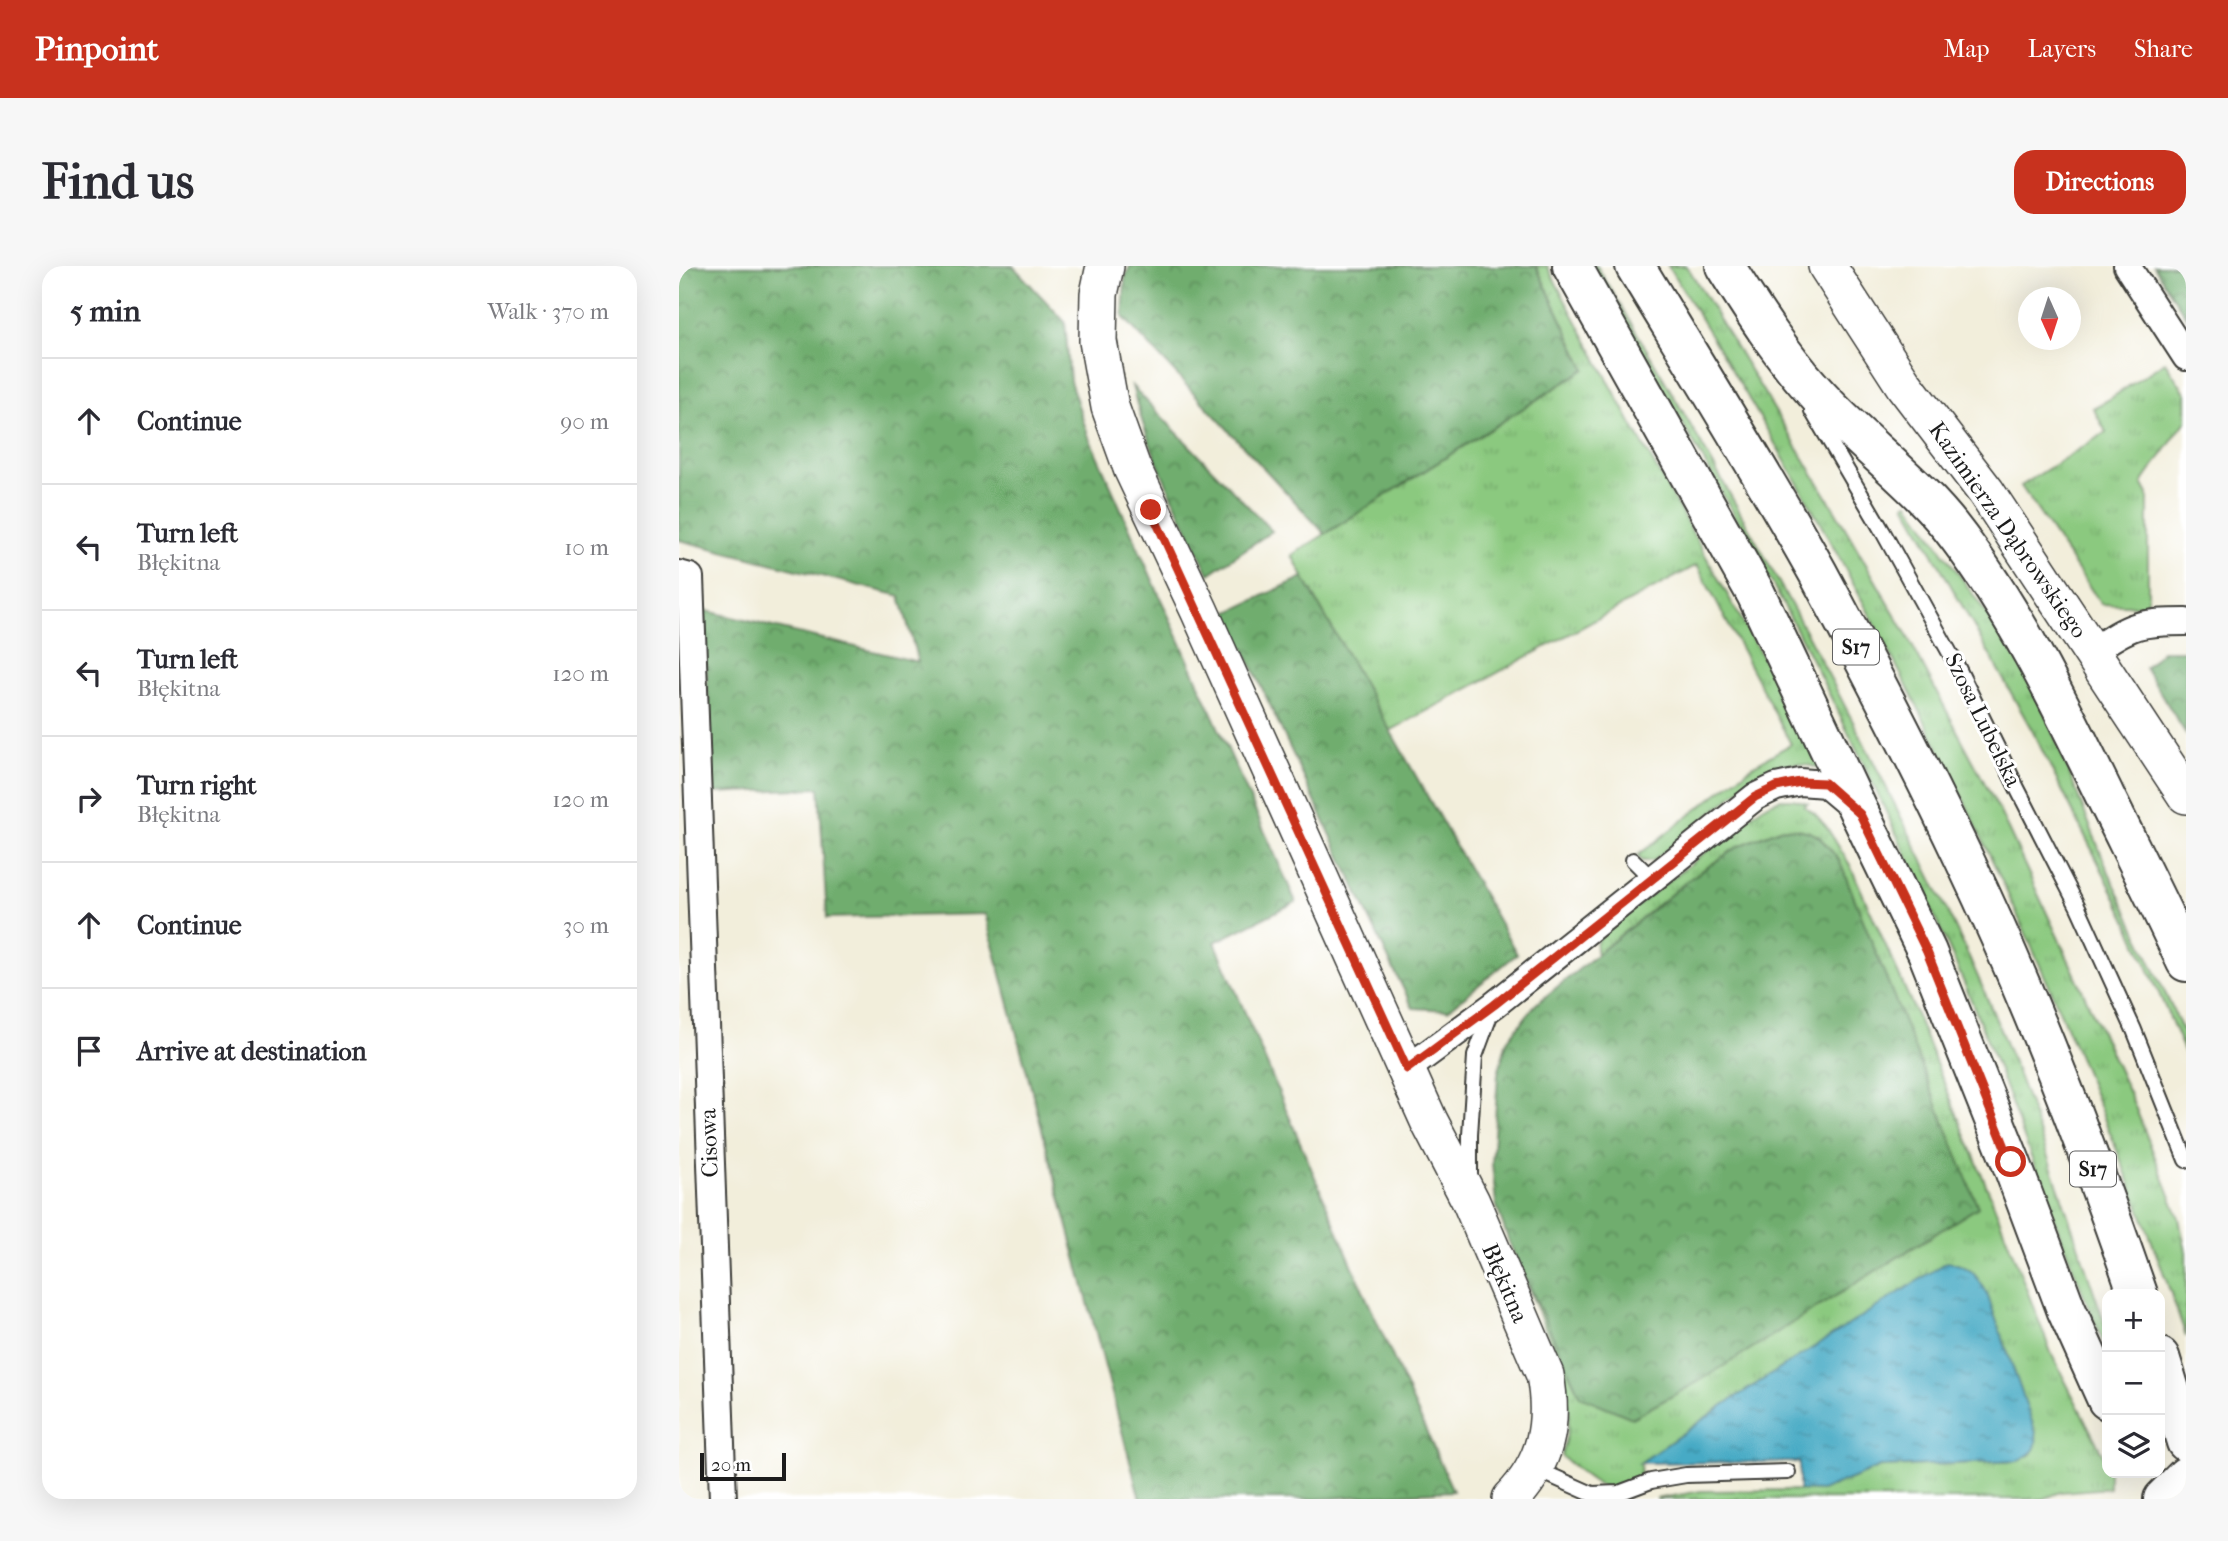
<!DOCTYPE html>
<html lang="en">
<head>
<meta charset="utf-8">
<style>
	body { margin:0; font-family:"IM FELL French Canon",serif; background:#f7f7f7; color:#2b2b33 }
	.controls { position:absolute; right:21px; bottom:21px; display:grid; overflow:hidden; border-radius:14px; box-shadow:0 7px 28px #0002 }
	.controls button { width:63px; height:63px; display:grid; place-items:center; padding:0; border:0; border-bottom:2px solid #e1e1e2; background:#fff; color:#2b2b33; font:35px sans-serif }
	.compass { position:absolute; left:1339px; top:21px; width:63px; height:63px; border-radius:50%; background:#fff; box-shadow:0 7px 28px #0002; rotate:177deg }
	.scale { position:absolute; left:21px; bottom:18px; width:86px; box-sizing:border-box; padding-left:7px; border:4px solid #1c1c1c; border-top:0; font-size:19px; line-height:24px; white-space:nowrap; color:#1c1c1c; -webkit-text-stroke:5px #fff; paint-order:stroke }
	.stop { position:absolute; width:21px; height:21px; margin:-16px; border:5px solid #c8321e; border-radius:50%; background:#fff }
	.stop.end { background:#c8321e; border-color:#fff; box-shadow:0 2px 7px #0008 }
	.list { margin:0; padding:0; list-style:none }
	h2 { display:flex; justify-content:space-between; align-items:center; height:91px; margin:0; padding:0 28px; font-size:30px }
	h2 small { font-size:23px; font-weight:400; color:#7c7c81 }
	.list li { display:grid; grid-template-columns:46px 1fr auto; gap:21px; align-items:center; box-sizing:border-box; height:126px; padding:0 28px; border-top:2px solid #e1e1e2 }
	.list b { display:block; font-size:26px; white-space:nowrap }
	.list p { margin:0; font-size:23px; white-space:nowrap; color:#7c7c81 }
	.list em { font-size:23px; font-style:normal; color:#7c7c81 }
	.icon { flex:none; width:38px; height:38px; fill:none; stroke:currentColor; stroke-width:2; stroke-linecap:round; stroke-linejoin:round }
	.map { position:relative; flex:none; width:1507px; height:1233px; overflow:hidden; border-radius:21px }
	header { display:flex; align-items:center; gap:42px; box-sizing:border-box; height:98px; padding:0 35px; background:#c8321e; color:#fff }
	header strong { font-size:33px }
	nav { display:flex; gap:38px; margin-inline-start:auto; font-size:24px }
	.intro { display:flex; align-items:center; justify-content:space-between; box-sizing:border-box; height:168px; padding:0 42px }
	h1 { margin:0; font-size:49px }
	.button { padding:18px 32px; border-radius:21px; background:#c8321e; color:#fff; font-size:24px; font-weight:700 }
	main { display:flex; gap:42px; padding:0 42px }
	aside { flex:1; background:#fff; border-radius:21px; box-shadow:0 7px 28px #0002 }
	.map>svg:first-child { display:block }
	.grass { fill:url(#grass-tufts); stroke:#54724e; stroke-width:2 }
	.forest { fill:url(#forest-crowns); stroke:#466445; stroke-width:2 }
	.water { fill:url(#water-ripples); stroke:#316370; stroke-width:2 }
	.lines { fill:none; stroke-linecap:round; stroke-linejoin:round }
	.lane-casing { stroke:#3c3c39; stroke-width:18 }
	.street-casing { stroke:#3c3c39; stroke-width:30 }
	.secondary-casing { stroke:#3c3c39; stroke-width:40 }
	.primary-casing { stroke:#3c3c39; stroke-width:42 }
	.highway-casing { stroke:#3c3c39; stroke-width:42 }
	.lane { stroke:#fff; stroke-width:14 }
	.street { stroke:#fff; stroke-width:26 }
	.secondary { stroke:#fff; stroke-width:37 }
	.primary { stroke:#fff; stroke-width:38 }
	.highway { stroke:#fff; stroke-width:38 }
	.route { stroke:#c8321e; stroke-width:9 }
	.labels { text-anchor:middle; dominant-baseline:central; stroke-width:6; stroke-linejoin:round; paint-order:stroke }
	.shield { fill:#fff; stroke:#606060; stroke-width:2 }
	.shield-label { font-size:21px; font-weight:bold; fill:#1c1c1c }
	.street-label { font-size:23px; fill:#1c1c1c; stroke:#fff }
</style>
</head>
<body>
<header>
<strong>Pinpoint</strong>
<nav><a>Map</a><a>Layers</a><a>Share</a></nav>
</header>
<div class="intro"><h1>Find us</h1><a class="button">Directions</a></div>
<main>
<aside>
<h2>5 min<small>Walk · 370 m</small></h2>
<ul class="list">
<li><svg class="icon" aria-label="ahead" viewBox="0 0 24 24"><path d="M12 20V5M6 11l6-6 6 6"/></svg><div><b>Continue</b></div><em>90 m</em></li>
<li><svg class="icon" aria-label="left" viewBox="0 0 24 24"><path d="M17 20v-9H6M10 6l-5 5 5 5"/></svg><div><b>Turn left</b><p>Błękitna</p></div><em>10 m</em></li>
<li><svg class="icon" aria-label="left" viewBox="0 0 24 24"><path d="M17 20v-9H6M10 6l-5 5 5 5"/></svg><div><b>Turn left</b><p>Błękitna</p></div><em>120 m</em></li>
<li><svg class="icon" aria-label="right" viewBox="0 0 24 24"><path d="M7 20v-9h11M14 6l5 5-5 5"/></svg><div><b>Turn right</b><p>Błękitna</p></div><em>120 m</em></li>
<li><svg class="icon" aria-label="ahead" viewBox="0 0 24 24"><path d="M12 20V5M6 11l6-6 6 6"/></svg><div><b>Continue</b></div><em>30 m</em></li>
<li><svg class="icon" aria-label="arrive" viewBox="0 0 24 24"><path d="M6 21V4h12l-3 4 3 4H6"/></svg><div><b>Arrive at destination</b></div></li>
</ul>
</aside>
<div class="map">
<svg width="1507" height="1233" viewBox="0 0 1507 1233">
	<defs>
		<pattern id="grass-tufts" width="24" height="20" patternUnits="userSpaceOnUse" patternTransform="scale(1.75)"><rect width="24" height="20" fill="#8bc97f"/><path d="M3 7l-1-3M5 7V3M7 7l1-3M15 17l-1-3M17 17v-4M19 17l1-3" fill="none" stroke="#77ac6d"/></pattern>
		<pattern id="forest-crowns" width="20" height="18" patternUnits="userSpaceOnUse" patternTransform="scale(1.75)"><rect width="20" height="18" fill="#70ad6e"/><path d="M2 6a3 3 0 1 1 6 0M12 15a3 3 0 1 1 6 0" fill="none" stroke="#5b8c5a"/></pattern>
		<pattern id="water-ripples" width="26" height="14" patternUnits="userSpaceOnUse" patternTransform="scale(1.75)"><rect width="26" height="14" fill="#46aac5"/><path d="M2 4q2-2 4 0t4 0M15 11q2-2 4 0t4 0" fill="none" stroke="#3a8a9f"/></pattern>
	</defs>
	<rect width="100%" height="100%" fill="#fff"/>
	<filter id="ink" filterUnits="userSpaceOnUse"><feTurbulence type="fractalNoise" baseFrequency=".0143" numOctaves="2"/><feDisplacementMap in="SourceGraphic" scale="14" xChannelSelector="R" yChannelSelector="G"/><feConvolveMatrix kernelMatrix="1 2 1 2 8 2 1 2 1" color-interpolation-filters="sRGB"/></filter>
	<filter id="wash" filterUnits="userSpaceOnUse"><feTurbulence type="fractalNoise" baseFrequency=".00686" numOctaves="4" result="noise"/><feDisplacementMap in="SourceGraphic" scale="28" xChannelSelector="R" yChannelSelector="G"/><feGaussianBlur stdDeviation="1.57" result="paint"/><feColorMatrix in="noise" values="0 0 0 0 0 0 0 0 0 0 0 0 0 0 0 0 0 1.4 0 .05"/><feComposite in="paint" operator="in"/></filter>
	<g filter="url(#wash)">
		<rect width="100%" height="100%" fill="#f2eedb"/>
		<!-- grass -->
		<path class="grass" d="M 857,0 L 868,0 L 951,155 L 1144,499 L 1141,502 C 1115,495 1103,496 1079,509 L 974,595 L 963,595 L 958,590 L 1075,499 L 1112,478 L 1018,299 L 711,465 L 624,311 L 613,289 L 906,103 Z
			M 913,0 L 918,0 C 1024,177 1126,356 1217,541 C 1246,599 1276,658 1302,718 C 1351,830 1388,948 1428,1064 L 1428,1085 C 1370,952 1328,812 1269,680 C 1216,563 1161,445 1101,332 C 1041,220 976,110 913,0 Z
			M 989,0 L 1008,0 L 1153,239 L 1225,364 L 1321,546 L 1391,697 L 1455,838 L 1500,952 L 1507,986 L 1507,1070 C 1376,695 1200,336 989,0 Z
			M 1486,96 L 1507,128 L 1507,155 L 1463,217 L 1469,228 L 1469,340 L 1422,338 L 1342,220 L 1427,166 L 1414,142 L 1429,134 Z
			M 1230,237 L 1331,381 L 1367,449 L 1427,600 L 1502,761 L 1507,773 L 1507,789 L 1447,652 L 1354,466 L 1226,238 Z
			M 1101,533 L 1114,533 L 1129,537 L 1125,540 L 1136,548 L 1147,560 L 1171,599 L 1231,734 L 1310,926 L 1373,1089 L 1426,1193 L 1430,1207 L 1430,1222 L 1382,1226 L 1364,1233 L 977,1233 L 1022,1225 L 1120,1224 L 1141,1225 L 1201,1201 L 1339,1195 L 1352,1188 L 1049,1136 L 961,1197 C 961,1203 963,1208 959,1213 C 952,1221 932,1224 922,1220 C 908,1213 894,1200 882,1190 L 888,1167 L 890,1149 L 884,1105 L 829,973 L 901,1130 L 1298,941 L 1160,595 L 1139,569 L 1060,580 L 1012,612 L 918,688 C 915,679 918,674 924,667 L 1086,539 Z"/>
		<!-- forest -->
		<path class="forest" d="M 0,0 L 334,0 L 386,56 L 391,115 L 409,169 L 617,636 L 536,676 L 686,1029 L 774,1225 L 636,1233 L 461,1233 L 306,648 L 148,652 L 140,522 L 35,527 L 24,344 L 239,396 L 221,330 L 0,274 Z
			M 451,0 L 857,0 L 906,103 L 646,268 L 444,51 L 446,12 Z
			M 1475,0 L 1507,0 L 1507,51 Z
			M 453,120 L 593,265 L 530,308 C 501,246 469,186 453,120 Z
			M 624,311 L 838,688 L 769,744 L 734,742 L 711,696 L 548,347 Z
			M 1483,385 L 1507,385 L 1507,468 L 1466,402 Z
			M 1103,562 C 1138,563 1139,569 1160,594 L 1299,941 L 1019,1116 L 953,1152 L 901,1130 L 829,973 L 817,938 L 813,898 L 819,808 L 828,775 L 856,739 L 1012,612 L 1060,580 Z"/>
		<!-- water -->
		<path class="water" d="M 1268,996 C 1290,999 1296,1007 1307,1025 L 1357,1167 C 1359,1184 1354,1187 1339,1195 L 1201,1201 L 1142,1225 L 1120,1224 L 1120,1196 L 961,1197 L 1049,1136 Z"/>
	</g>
	<g filter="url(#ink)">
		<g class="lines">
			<!-- lane casing -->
			<g class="lane-casing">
				<path id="lane" d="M 1133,145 L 1204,266 L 1278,400 L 1338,522 L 1399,641 L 1455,764 L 1507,894
					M 954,594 L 974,614
					M 791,910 L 791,869 L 796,790 L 813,744
					M 857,1203 L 913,1228 L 940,1227 L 972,1215 L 1007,1209 L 1109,1206"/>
			</g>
			<!-- street casing -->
			<g class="street-casing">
				<path id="street" d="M 1448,0 L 1507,91
					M 0,308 L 11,311 L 44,1233
					M 1414,385 C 1452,358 1461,356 1507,356
					M 728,803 L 815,739 L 1076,531 L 1097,521 L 1121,516 L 1146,518 L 1171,539"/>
			</g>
			<!-- secondary casing -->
			<g class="secondary-casing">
				<path id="secondary" d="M 426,0 L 420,28 L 419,75 L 431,141 L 453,202 L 520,344 L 750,855 L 792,936 L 866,1109 C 875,1158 867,1197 832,1233
					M 1148,0 L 1225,119 L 1307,226 L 1507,529"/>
			</g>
			<!-- primary casing -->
			<g class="primary-casing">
				<path id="primary" d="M 1181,548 L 1248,686 L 1332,896 L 1387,1043 L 1428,1134
					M 1484,1233 L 1507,1210"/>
			</g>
			<!-- highway casing -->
			<g class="highway-casing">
				<path id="highway" d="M 893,0 L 1077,328 L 1181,548
					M 956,0 C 1018,102 1081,203 1139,307 C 1190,402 1240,498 1286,595 C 1353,735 1408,881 1459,1028
					M 1046,0 C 1073,43 1101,87 1135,125 C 1181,177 1239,216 1280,272 C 1339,350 1383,442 1426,530 C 1453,585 1481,640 1507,696
					M 1481,1091 L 1507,1176"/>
			</g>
			<!-- lane -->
			<use href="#lane" class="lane"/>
			<!-- street -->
			<use href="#street" class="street"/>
			<!-- secondary -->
			<use href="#secondary" class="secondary"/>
			<!-- primary -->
			<use href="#primary" class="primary"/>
			<!-- highway -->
			<use href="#highway" class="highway"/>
		</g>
	</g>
	<g class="lines" filter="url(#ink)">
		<!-- route -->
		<path class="route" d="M 472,244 L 728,803 L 815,739 L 1076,531 L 1097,521 L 1121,516 L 1146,517 L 1181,548 L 1248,686 L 1332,896"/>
	</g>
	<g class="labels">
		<!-- shield labels -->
		<g class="shield">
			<rect x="1154" y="363.5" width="46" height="35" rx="5"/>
			<rect x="1391" y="885.5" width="46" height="35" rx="5"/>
		</g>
		<g class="shield-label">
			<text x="1177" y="381">S17</text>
			<text x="1414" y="903">S17</text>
		</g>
		<!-- street labels -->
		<g class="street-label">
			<text transform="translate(1329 264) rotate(55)">Kazimierza Dąbrowskiego</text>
			<text transform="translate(1304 454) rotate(64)">Szosa Lubelska</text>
			<text transform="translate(30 877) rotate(-92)">Cisowa</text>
			<text transform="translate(826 1017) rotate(67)">Błękitna</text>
		</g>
	</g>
</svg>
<div class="controls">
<button>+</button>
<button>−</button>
<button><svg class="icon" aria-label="layers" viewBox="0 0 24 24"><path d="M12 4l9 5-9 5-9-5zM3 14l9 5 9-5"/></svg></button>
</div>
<svg class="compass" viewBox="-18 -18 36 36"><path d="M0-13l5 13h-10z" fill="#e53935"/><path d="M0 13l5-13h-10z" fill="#7c7c81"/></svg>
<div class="scale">20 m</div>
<div class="stop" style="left:1332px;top:896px"></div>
<div class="stop end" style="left:472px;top:244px"></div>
</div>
</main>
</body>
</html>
